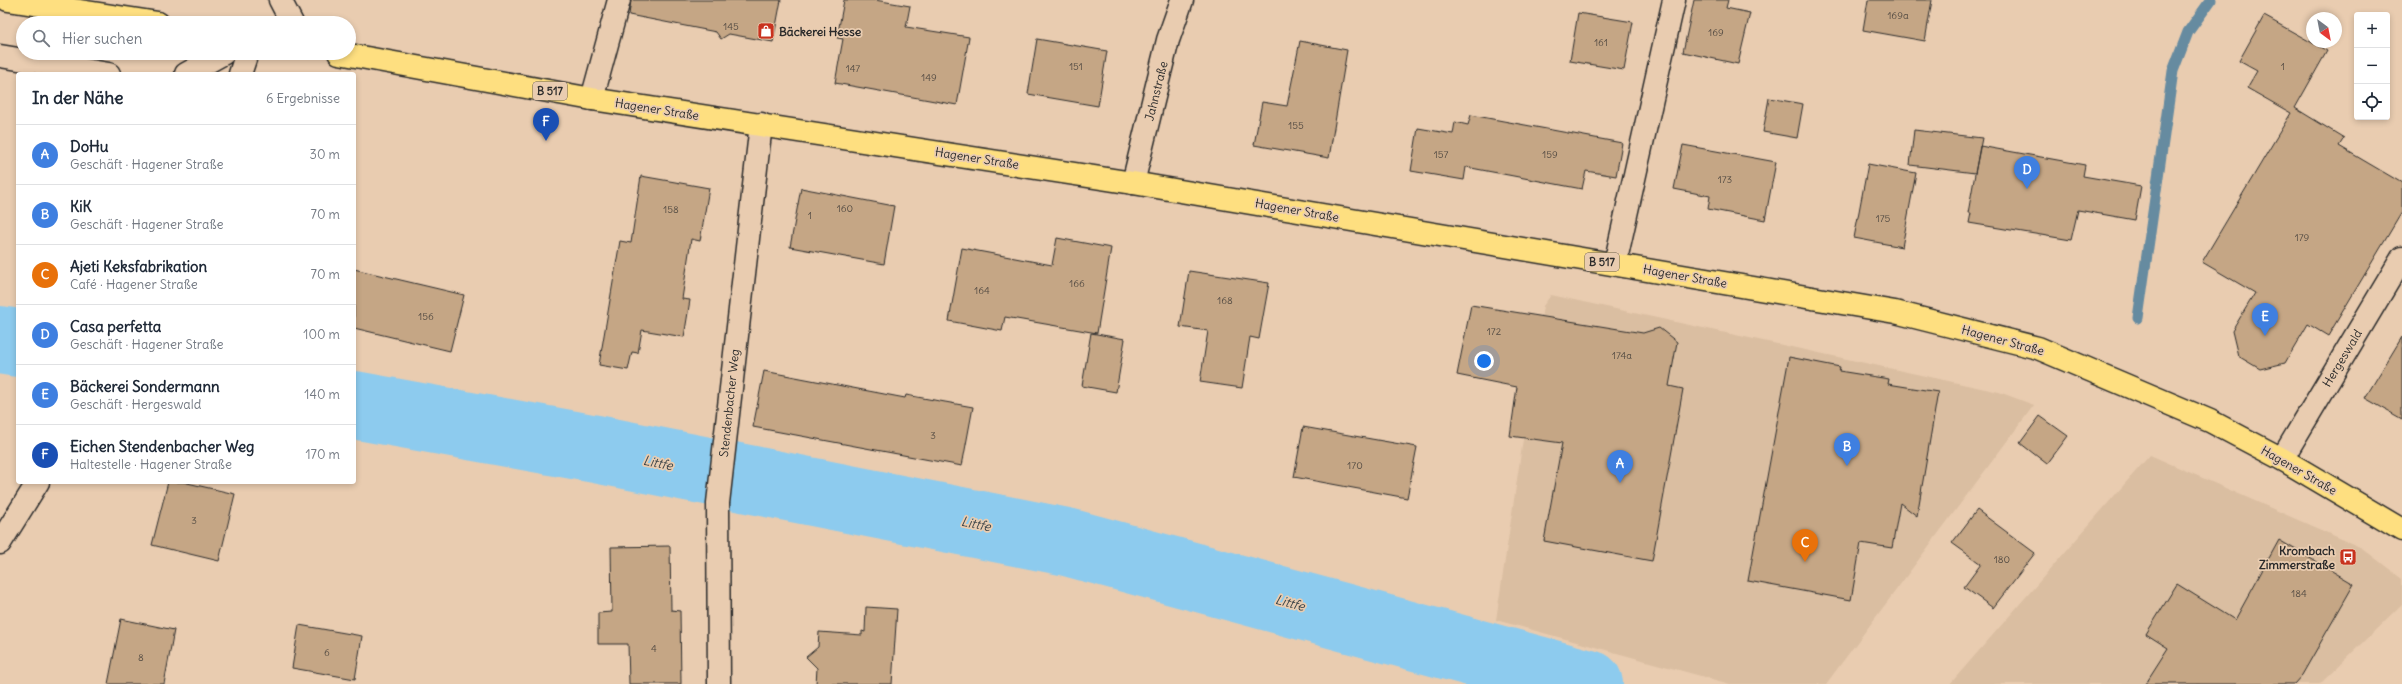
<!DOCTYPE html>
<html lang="de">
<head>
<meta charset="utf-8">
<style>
	body { margin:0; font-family:Delius,sans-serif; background:#f6f6f7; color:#1f2937 }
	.controls { position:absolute; right:12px; top:12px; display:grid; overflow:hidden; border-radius:4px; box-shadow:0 2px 6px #0003 }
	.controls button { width:36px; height:36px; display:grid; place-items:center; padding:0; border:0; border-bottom:1px solid #e0e1e3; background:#fff; color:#1f2937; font:20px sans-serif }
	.compass { position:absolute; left:2306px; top:12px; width:36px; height:36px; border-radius:50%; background:#fff; box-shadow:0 2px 6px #0003; rotate:148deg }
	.you { position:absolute; left:1484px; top:361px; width:14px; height:14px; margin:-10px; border:3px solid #fff; border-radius:50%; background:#1a73e8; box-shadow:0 0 0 6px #1a73e833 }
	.badge { display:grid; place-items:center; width:26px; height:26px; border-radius:50%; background:#c8321e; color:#fff; font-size:13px; font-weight:700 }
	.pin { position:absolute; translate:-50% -33px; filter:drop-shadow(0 1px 2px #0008) }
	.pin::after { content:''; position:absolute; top:21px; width:14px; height:12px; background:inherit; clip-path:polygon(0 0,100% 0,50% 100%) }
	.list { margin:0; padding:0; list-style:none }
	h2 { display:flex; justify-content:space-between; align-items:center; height:52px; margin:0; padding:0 16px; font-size:17px }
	h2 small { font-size:13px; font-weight:400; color:#747a83 }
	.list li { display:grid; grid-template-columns:26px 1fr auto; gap:12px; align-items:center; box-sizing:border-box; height:60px; padding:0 16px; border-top:1px solid #e0e1e3 }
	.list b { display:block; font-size:15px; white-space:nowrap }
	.list p { margin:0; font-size:13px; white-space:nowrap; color:#747a83 }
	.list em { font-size:13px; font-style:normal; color:#747a83 }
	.icon { flex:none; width:22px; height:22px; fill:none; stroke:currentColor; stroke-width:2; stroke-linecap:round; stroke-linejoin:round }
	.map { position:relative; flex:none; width:2402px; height:684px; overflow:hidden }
	.search { position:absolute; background:#fff; box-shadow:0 2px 6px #0003; left:16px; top:16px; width:340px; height:44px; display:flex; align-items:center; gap:10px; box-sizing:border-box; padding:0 14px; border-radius:22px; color:#747a83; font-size:15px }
	.panel { position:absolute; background:#fff; box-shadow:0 2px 6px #0003; left:16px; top:72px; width:340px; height:412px; border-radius:4px }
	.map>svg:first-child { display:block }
	.built { fill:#dabea1 }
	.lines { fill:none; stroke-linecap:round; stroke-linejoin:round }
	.stream { stroke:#668ba0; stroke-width:11 }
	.river { stroke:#8dcbee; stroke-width:68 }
	.building { fill:#c5a685; stroke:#2b2b2b }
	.street-casing { stroke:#2b2b2b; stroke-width:25 }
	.primary-casing { stroke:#2b2b2b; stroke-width:25 }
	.street { stroke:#e9ccb0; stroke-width:22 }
	.primary { stroke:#fedf80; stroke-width:22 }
	.labels { text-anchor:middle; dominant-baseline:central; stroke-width:3.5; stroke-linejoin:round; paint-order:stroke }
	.number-label { font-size:10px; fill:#524a42 }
	.shield { fill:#e9ccb0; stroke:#645b53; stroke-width:1 }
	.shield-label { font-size:11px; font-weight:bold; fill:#2b2b2b }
	.poi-label { font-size:12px; font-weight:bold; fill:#2b2b2b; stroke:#e9ccb0; text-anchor:start }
	.street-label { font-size:12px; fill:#2b2b2b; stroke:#e9ccb0 }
	.water-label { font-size:13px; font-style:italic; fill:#3a4348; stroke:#e9ccb0 }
</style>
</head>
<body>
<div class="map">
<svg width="2402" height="684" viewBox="0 0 2402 684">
	<rect width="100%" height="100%" fill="#e9ccb0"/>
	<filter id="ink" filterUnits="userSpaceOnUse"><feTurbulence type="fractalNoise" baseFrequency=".025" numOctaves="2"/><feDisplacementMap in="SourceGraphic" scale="8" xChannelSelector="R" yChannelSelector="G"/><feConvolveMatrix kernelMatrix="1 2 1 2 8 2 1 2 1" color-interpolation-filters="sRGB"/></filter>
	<g filter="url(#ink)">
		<!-- built -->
		<path class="built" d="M 1551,295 L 1999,392 L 2034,405 L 1826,684 L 1730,684 L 1496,620 L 1543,306 Z
			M 2150,455 L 2362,548 L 2402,579 L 2402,604 L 2320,684 L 1950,684 Z"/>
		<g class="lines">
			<!-- stream -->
			<path class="stream" d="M 2138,318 L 2173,71 L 2188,32 L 2211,0"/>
			<!-- river -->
			<path class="river" d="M 0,340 L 18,343
				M 354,405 L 596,449 L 1067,542 L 1589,684"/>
		</g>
		<!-- building -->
		<path class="building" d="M 631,0 L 781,0 L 773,42 L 729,34 L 721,39 L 716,32 L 629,15 Z
			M 844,0 L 875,0 L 910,6 L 906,27 L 969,37 L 957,105 L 835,83 L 843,39 L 837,38 Z
			M 1694,0 L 1728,0 L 1726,8 L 1750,13 L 1738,64 L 1683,52 Z
			M 1868,0 L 1932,0 L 1925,41 L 1863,30 Z
			M 1578,13 L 1633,22 L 1624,70 L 1570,61 Z
			M 2264,16 L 2327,51 L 2295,108 L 2344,138 L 2339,146 L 2402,183 L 2402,212 L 2328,336 L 2308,324 L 2285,363 L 2260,369 L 2238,356 L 2232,331 L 2255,293 L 2202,262 L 2291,113 L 2247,88 L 2257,71 L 2239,61 Z
			M 1037,39 L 1107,51 L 1098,106 L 1028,94 Z
			M 1300,41 L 1347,50 L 1329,158 L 1254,145 L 1262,102 L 1287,106 Z
			M 1769,98 L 1803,104 L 1797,138 L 1763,132 Z
			M 1471,115 L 1622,143 L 1616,176 L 1586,171 L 1582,189 L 1466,167 L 1464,180 L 1411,171 L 1418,128 L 1453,134 L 1455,122 L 1468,125 Z
			M 1914,130 L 1982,138 L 1975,173 L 1910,165 Z
			M 1683,145 L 1776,162 L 1765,220 L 1708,209 L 1710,196 L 1674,189 Z
			M 1980,146 L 2085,165 L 2083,176 L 2141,186 L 2135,220 L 2078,210 L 2071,240 L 1969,223 L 1971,213 L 1968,213 Z
			M 1868,164 L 1916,173 L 1902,247 L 1854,238 Z
			M 641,176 L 709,188 L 700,241 L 691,239 L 682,299 L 690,300 L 684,337 L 642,330 L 638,353 L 632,352 L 628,370 L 599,365 L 620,241 L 631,243 Z
			M 801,188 L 894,206 L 884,264 L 790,247 Z
			M 1057,238 L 1111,248 L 1097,333 L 1005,317 L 1002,331 L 949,321 L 962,248 L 1052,265 Z
			M 354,269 L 464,295 L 450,351 L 354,328 Z
			M 1189,271 L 1269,283 L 1259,339 L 1250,337 L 1242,388 L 1200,382 L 1208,331 L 1180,327 Z
			M 1471,305 L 1643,333 L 1659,328 L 1677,342 L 1669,386 L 1683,389 L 1652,561 L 1544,541 L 1562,443 L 1510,436 L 1517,387 L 1457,375 Z
			M 1091,333 L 1125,339 L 1116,392 L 1082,386 Z
			M 2402,337 L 2402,419 L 2365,398 Z
			M 1789,357 L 1840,367 L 1839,371 L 1889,379 L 1888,384 L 1938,392 L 1917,516 L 1900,503 L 1892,548 L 1861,543 L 1851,600 L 1748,581 Z
			M 764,371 L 905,398 L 906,395 L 973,407 L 962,466 L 753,427 Z
			M 2040,416 L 2068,436 L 2047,464 L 2020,443 Z
			M 1303,427 L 1417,447 L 1407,498 L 1294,477 Z
			M 168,482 L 183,482 L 235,494 L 219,561 L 152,545 Z
			M 1977,510 L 2035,553 L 1993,608 L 1964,587 L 1981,564 L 1952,543 Z
			M 2279,540 L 2354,584 L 2302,675 L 2294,684 L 2145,684 L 2168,648 L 2146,634 L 2177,584 L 2235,620 Z
			M 670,546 L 671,610 L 680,611 L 681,684 L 629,684 L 628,644 L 598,644 L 598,613 L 612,612 L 611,547 Z
			M 866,607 L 897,609 L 892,684 L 816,684 L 817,668 L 806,657 L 818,647 L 819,632 L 862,635 L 862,631 L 865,632 Z
			M 121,619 L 174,630 L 164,684 L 108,684 Z
			M 299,625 L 362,636 L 355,679 L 292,668 Z"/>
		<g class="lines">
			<!-- street casing -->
			<g class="street-casing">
				<path id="street" d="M 280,0 L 292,23
					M 0,56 L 109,74
					M 186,74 L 224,53
					M 240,74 L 247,53
					M 592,99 L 619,0
					M 1133,183 L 1168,40 L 1182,0
					M 1615,264 L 1674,0
					M 2282,459 L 2402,258
					M 0,543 L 38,482
					M 719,684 L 718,503 L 761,124"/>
			</g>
			<!-- primary casing -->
			<g class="primary-casing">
				<path id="primary" d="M 8,0 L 158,23
					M 339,53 L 592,99 L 1133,183 L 1895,312 L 2038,348 L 2210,421 L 2282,459 L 2402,530"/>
			</g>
			<!-- street -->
			<use href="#street" class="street"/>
			<!-- primary -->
			<use href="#primary" class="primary"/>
		</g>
	</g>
	<!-- icons -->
	<defs>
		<g id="shop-square" transform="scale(0.9)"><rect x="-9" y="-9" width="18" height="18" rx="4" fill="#c8321e" stroke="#e9ccb0"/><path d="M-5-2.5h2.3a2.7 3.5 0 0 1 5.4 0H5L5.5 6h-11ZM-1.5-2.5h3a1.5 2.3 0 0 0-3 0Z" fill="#fff"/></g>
		<g id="bus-square" transform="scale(0.9)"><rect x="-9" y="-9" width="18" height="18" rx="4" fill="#c8321e" stroke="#e9ccb0"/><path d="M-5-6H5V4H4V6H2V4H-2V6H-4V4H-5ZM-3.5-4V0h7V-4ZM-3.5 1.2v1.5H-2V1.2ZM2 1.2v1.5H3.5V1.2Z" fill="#fff"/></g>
	</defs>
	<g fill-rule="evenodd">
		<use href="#shop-square" x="766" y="31"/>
		<use href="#bus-square" x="2348" y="557"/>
	</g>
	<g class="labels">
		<!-- number labels -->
		<g class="number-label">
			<text x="1898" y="15">169a</text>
			<text x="731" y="26">145</text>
			<text x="1716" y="32">169</text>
			<text x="1601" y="42">161</text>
			<text x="1076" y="66">151</text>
			<text x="2283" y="66">1</text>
			<text x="853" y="68">147</text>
			<text x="929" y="77">149</text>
			<text x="1296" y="125">155</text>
			<text x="1441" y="154">157</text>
			<text x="1550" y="154">159</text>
			<text x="1725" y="179">173</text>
			<text x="845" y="208">160</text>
			<text x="671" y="209">158</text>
			<text x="810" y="215">1</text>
			<text x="1883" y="218">175</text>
			<text x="2302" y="237">179</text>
			<text x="1077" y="283">166</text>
			<text x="982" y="290">164</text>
			<text x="1225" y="300">168</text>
			<text x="426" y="316">156</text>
			<text x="1494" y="331">172</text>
			<text x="1622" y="355">174a</text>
			<text x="933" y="435">3</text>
			<text x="1355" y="465">170</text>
			<text x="194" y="520">3</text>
			<text x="2002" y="559">180</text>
			<text x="2299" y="593">184</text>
			<text x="654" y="648">4</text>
			<text x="327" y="652">6</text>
			<text x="141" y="657">8</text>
		</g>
		<!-- shield labels -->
		<g class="shield">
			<rect x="533" y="82" width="34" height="18" rx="3"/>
			<rect x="1585" y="253" width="34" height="18" rx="3"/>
		</g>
		<g class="shield-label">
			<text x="550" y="91">B 517</text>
			<text x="1602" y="262">B 517</text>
		</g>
		<!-- poi labels -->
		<g class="poi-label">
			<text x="779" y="31">Bäckerei Hesse</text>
			<text x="2335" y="550" text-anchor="end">Krombach<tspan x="2335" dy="14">Zimmerstraße</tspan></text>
		</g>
		<!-- street labels -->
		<g class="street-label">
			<text transform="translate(1156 91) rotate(-76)">Jahnstraße</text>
			<text transform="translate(657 109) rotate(9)">Hagener Straße</text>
			<text transform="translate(977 158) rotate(9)">Hagener Straße</text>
			<text transform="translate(1297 210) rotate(10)">Hagener Straße</text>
			<text transform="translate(1685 276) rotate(10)">Hagener Straße</text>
			<text transform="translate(2003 340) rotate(15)">Hagener Straße</text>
			<text transform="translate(2342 358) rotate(-59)">Hergeswald</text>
			<text transform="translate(729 403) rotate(-84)">Stendenbacher Weg</text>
			<text transform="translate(2299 470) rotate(30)">Hagener Straße</text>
		</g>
		<!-- water labels -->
		<g class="water-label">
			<text transform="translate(658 463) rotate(11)">Littfe</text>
			<text transform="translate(976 524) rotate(11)">Littfe</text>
			<text transform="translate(1290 603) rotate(15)">Littfe</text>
		</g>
	</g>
</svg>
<div class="controls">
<button>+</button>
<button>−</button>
<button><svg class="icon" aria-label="locate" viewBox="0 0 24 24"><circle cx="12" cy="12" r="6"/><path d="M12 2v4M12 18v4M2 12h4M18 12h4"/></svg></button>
</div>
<svg class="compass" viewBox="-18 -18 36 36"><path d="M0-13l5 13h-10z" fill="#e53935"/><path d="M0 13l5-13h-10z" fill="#747a83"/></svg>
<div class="you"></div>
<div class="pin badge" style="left:1620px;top:483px;background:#3f7fe0">A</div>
<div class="pin badge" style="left:1847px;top:466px;background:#3f7fe0">B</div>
<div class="pin badge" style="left:1805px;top:562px;background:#e8710a">C</div>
<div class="pin badge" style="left:2027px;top:189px;background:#3f7fe0">D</div>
<div class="pin badge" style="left:2265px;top:336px;background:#3f7fe0">E</div>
<div class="pin badge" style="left:546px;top:141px;background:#1a4fb4">F</div>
<div class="search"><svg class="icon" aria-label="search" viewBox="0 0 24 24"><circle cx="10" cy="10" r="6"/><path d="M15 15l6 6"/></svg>Hier suchen</div>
<section class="panel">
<h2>In der Nähe<small>6 Ergebnisse</small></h2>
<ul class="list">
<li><span class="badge" style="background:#3f7fe0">A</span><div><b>DoHu</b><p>Geschäft · Hagener Straße</p></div><em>30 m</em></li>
<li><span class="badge" style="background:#3f7fe0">B</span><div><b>KiK</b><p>Geschäft · Hagener Straße</p></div><em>70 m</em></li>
<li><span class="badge" style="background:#e8710a">C</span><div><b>Ajeti Keksfabrikation</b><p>Café · Hagener Straße</p></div><em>70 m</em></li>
<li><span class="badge" style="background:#3f7fe0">D</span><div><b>Casa perfetta</b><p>Geschäft · Hagener Straße</p></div><em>100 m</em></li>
<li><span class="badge" style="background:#3f7fe0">E</span><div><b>Bäckerei Sondermann</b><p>Geschäft · Hergeswald</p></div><em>140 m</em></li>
<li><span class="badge" style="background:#1a4fb4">F</span><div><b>Eichen Stendenbacher Weg</b><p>Haltestelle · Hagener Straße</p></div><em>170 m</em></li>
</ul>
</section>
</div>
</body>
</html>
